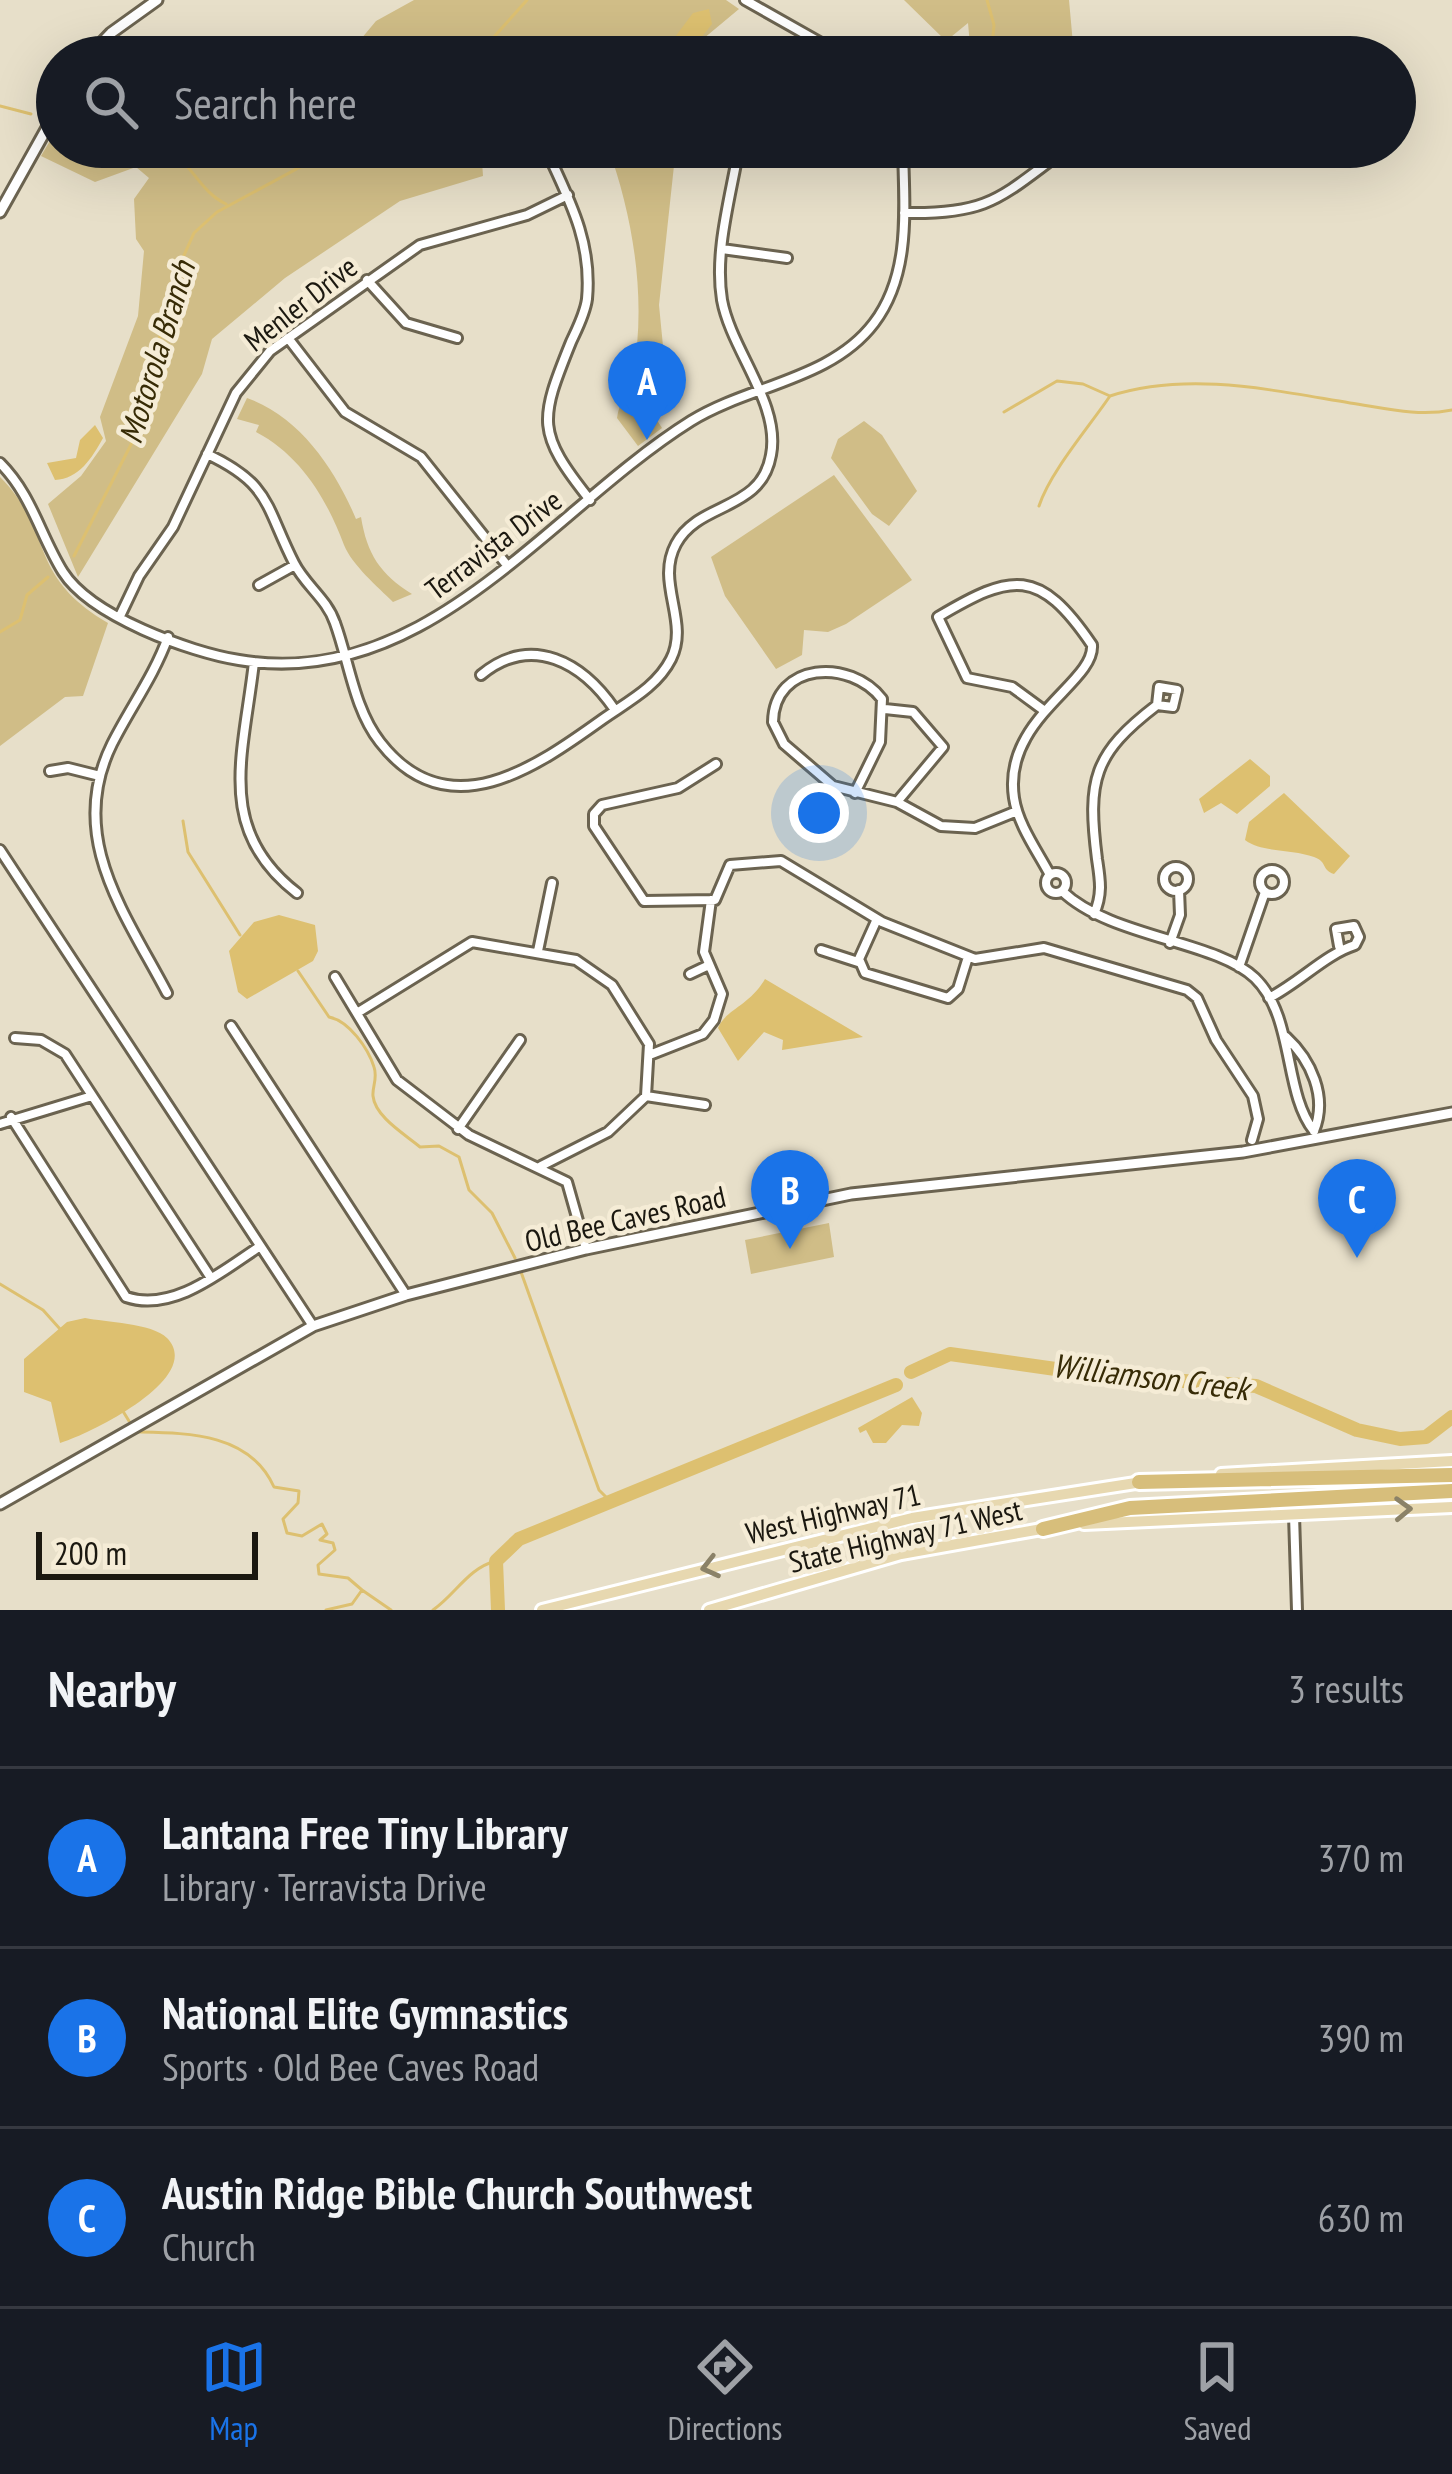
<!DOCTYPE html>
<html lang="en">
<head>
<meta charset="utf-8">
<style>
	body { margin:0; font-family:"PT Sans Narrow",sans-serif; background:#20242c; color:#f1f3f6 }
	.scale { position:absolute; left:36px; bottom:30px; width:222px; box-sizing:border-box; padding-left:12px; border:6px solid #1b1810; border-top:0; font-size:33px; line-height:42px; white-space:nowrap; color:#1b1810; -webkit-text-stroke:9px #f5ecd6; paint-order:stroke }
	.you { position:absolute; left:819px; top:813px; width:42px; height:42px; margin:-30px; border:9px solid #fff; border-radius:50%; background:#1a73e8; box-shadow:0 0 0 18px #1a73e833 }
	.badge { display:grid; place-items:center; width:78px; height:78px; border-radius:50%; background:#1a73e8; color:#fff; font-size:39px; font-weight:700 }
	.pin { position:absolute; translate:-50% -99px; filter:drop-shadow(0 3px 6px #0008) }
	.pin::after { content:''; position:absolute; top:63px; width:42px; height:36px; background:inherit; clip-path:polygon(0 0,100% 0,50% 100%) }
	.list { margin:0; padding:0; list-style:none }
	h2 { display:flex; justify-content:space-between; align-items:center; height:156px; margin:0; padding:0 48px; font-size:51px }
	h2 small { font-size:39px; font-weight:400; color:#9ea1a6 }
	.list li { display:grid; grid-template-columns:78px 1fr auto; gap:36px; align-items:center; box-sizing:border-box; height:180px; padding:0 48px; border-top:3px solid #363941 }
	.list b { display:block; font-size:45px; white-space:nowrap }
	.list p { margin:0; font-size:39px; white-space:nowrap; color:#9ea1a6 }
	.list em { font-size:39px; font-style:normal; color:#9ea1a6 }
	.icon { flex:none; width:66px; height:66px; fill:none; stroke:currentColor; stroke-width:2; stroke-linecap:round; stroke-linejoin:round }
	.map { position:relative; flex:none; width:1452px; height:1610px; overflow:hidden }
	.search { position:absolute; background:#171b24; box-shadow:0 12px 48px #0002; left:36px; right:36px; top:36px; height:132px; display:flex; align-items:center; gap:30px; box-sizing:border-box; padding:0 42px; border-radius:66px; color:#9ea1a6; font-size:45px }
	.sheet { height:696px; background:#171b24 }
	nav { display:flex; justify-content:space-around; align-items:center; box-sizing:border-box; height:168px; border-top:3px solid #363941; background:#171b24; font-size:33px; color:#9ea1a6 }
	nav a { display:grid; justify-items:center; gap:6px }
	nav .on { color:#1a73e8 }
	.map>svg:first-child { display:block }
	.green { fill:#d0bd87 }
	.water { fill:#ddc070 }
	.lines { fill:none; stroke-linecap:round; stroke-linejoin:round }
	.stream { stroke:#ddc070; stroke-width:3 }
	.river { stroke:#ddc070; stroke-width:14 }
	.minor-casing { stroke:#6b6350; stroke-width:14 }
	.tertiary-casing { stroke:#6b6350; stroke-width:15 }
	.primary-casing { stroke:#fff; stroke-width:16 }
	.motorway-casing { stroke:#fff; stroke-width:20 }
	.minor { stroke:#fff; stroke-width:8 }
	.tertiary { stroke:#fff; stroke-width:9 }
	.primary { stroke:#e7d8b0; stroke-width:10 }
	.motorway { stroke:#d7be7b; stroke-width:14 }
	.oneway { stroke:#8b8268 }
	.labels { text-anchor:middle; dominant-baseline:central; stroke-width:9; stroke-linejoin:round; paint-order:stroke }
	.street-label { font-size:30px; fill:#1b1810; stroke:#f5ecd6 }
	.water-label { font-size:33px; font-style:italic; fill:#372b06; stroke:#f5ecd6 }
</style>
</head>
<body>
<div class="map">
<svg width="1452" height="1610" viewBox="0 0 1452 1610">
	<rect width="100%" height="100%" fill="#e7dfc9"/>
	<!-- green -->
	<path class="green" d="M 414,0 L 726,0 L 739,9 L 703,39 L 692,57 L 346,57 L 376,21 Z
		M 904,0 L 1069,0 L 1073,44 L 1053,57 L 971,57 L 968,23 L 946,41 Z
		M 57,129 L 57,147 L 481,147 L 483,176 L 400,201 L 285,278 L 212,339 L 202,374 L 78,577 L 48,504 L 81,476 L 106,441 L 100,417 L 138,316 L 144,251 L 136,239 L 134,199 L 149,178 L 136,167 L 95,182 L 41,156 Z
		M 608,147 L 676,147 L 659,305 L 666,377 L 640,394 L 662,428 L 638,446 L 617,418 C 619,401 630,390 633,374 C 647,299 633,217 608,147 Z
		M 247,398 C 300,417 335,469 356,519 L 361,517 C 367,554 380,574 412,594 L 393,602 C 378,587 352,565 344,545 C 328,502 302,456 256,432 L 259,425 L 237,419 Z
		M 864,421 L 882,435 L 917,491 L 889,526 L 872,514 L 831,458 L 838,439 Z
		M 834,475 L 912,580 L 846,624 L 828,632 L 804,630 L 802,655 L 776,669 L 725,596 L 711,557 Z
		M 0,477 C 56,533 25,574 108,623 L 83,696 L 65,697 L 0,746 Z
		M 829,1223 L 834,1257 L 751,1274 L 745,1240 Z"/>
	<!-- water -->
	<path class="water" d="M 709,9 L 712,24 L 686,57 L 660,57 L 693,13 Z
		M 95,425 L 103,438 C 92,458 79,479 55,480 L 47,463 L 76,458 L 80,440 Z
		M 1250,759 L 1270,776 L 1270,786 L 1237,814 L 1221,803 L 1204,813 L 1199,799 Z
		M 1284,793 L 1350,856 L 1334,874 C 1321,870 1328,862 1314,857 C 1293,849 1262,853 1245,840 L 1249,822 Z
		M 279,915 L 315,925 L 318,951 L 313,961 L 247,999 L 238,992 L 229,951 L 254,922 Z
		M 765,979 L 863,1037 L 782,1050 L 783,1040 L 764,1032 L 738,1061 L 718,1028 C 726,1009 749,1006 765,979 Z
		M 85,1318 C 105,1322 152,1323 167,1338 C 206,1378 87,1435 60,1443 L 51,1402 L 24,1392 L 24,1359 L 67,1322 Z
		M 912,1397 L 922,1413 L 919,1426 L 902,1425 L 886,1443 L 873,1443 L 866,1430 L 860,1433 L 858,1428 Z"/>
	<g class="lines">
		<!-- stream -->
		<path class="stream" d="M 987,0 L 994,25 L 992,46 L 1002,57
			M 476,57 L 527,0
			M 0,106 L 31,114
			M 162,147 C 191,159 198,191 226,204
			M 1004,412 L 1057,381 L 1083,384 L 1110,396
			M 1039,506 C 1050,472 1089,427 1110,396 C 1188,371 1271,390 1350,403 C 1384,408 1418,417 1452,410
			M 74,556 L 141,425 L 171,284 L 194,233 L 217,212 L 337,147
			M 0,632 L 20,620 L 27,595 L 48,577
			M 183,821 L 188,852 L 240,935
			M 298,971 L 329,1017 C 349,1021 368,1048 374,1067 C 378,1078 372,1087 373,1096 C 375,1117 406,1135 420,1147 L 439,1146 L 459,1157 L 469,1190 L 492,1213 L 515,1258
			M 521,1272 L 599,1490 L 610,1501
			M 0,1284 L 43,1310 L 60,1329
			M 121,1408 L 129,1421
			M 138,1432 C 188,1433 250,1433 274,1487 L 299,1491 L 298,1503 L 283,1519 L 287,1533 L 302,1536 L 322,1524 L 327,1534 L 320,1540 L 333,1543 L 335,1550 L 318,1565 L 319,1574 L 348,1578 L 362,1590
			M 326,1610 L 352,1604 L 362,1590 L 391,1610
			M 433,1610 C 456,1594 468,1568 496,1561"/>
		<!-- river -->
		<path class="river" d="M 911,1372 L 950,1354 L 1098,1375 L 1256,1386 L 1357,1430 L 1400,1439 L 1426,1437 L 1452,1417
			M 498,1610 L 496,1561 L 519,1539 L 896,1385"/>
		<!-- minor casing -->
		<g class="minor-casing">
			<path id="minor" d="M 745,0 L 846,57
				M 784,147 L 794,156
				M 550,158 C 572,205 592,245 587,299 C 585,314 577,329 571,342 C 539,421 536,432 590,500
				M 904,213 C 992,215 1001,196 1069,147
				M 722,249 L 787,258
				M 367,280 L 406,323 L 457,338
				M 288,338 L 345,412 L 421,457 L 506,564
				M 207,454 C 271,484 265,506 294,563 C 305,585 327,599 335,623 C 349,661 354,709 380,742 C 448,830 536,767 603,719 C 627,702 657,687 671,659 C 690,621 655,583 676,544 C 699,501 761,512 771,455 C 781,404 731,350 722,300 C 714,251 731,196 739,147
				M 0,463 C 32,495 40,535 63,572 C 91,616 189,652 239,660 C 427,692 549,510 691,421 C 749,385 831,380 874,323 C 912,273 904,206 903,147
				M 259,585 L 295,565
				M 120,616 L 139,576 L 173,527 L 236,393 L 270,351 L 420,245 L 527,215 L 568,195
				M 254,662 C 244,753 214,829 297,893
				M 481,675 C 532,633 583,663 615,710
				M 885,709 L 913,712 L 943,747 L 897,802
				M 1042,709 L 1012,687 L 967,678 L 938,617 C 1012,573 1039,567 1092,645 C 1095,683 1002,719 1014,798 C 1018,825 1038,852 1050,875
				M 716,764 L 678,788 L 602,805 L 594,814 L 594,826 L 644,901 L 715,900 L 730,865 L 781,861 L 882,922 L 975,959 L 1044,948 L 1187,990 L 1197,998 L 1216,1040 L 1253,1096 L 1258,1119 L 1252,1140
				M 50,771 L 68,768 L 100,776
				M 855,793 L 880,742 L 882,699 C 850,658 774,662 773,722 L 784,744 L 833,786 L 897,802 L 941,826 L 975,828 L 1017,811
				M 0,850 L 313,1326
				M1164 879a12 12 0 1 1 24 0a12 12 0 1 1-24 0Z
				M1260 882a12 12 0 1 1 24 0a12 12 0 1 1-24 0Z
				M1046 883a10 10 0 1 1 20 0a10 10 0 1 1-20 0Z
				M 1062,891 C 1111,938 1215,940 1255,978 C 1295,1017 1283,1092 1314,1131
				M 1094,914 C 1103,894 1100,879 1097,859 C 1087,780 1093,754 1157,705 L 1173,707 L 1177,690 L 1159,687 L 1157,705
				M 877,919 L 859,959 L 865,973 L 948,998 L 958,989 L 968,957
				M 1170,943 L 1180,915 L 1179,890
				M 821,950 L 858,962
				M 538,951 L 552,883
				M 1239,967 L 1265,892
				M 690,974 L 709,965
				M 335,977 L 397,1080 L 469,1135 L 567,1182 L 586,1249
				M 167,993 C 125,913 66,837 112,744 C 130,708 154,676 168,637
				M 1269,998 C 1300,982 1326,954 1355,945 L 1359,937 L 1354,926 L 1336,929 L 1339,946
				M 357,1013 L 472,942 L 576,960 L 612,985 L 649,1044 L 646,1096 L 608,1132 L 541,1166
				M 231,1026 L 406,1295
				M 1286,1037 C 1311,1060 1328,1097 1314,1131
				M 15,1038 L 41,1040 L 65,1054 L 211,1278
				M 652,1054 L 703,1034 L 714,1020 L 722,994 L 704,952 L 711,900
				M 646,1096 L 705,1105
				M 11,1117 L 126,1297 C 173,1313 222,1271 259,1247
				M 0,1124 L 92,1096
				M 458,1129 L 520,1040
				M 1294,1515 L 1297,1610"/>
		</g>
		<!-- tertiary casing -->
		<g class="tertiary-casing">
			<path id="tertiary" d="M 88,57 L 111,33 L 157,0
				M 0,212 L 57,110
				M 0,1504 L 313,1326 L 406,1295 L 586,1249 L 851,1194 L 1243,1152 L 1452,1113"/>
		</g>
		<!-- primary casing -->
		<g class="primary-casing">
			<path id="primary" d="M 1221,1474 L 1452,1461
				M 1084,1524 L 1452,1507
				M 542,1610 L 912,1518 L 1142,1482
				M 709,1610 L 901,1554 L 1047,1528"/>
		</g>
		<!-- motorway casing -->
		<g class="motorway-casing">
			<path id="motorway" d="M 1139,1482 L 1452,1475
				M 1043,1529 L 1130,1508 L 1452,1491"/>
		</g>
		<!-- minor -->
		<use href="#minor" class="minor"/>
		<!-- tertiary -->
		<use href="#tertiary" class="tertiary"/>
		<!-- primary -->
		<use href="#primary" class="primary"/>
		<!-- motorway -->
		<use href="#motorway" class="motorway"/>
	</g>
	<!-- one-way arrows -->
	<defs><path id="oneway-chevron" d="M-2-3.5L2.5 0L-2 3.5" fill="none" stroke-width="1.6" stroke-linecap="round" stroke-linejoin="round" transform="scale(3)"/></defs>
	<g class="oneway">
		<use href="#oneway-chevron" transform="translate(1403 1509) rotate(-2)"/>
		<use href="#oneway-chevron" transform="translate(710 1567) rotate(166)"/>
	</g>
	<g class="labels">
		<!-- street labels -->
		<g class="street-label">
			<text transform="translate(300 303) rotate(-38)">Menler Drive</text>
			<text transform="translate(493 544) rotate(-37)">Terravista Drive</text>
			<text transform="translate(625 1218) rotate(-13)">Old Bee Caves Road</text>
			<text transform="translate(833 1513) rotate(-13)">West Highway 71</text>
			<text transform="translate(905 1535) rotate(-13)">State Highway 71 West</text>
		</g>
		<!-- water labels -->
		<g class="water-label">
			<text transform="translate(156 352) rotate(-73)">Motorola Branch</text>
			<text transform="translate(1151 1376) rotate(7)">Williamson Creek</text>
		</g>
	</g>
</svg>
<div class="scale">200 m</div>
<div class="you"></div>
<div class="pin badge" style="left:647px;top:440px">A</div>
<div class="pin badge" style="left:790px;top:1249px">B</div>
<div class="pin badge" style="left:1357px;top:1258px">C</div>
<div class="search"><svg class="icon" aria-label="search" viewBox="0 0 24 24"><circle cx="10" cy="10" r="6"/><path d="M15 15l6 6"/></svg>Search here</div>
</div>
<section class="sheet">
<h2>Nearby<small>3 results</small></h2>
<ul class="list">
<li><span class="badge">A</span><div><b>Lantana Free Tiny Library</b><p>Library · Terravista Drive</p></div><em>370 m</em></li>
<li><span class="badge">B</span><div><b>National Elite Gymnastics</b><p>Sports · Old Bee Caves Road</p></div><em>390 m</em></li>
<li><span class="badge">C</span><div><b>Austin Ridge Bible Church Southwest</b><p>Church</p></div><em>630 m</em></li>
</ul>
</section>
<nav>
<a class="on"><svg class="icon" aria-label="map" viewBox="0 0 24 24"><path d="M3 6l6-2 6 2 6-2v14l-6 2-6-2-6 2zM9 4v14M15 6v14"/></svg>Map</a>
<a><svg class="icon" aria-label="directions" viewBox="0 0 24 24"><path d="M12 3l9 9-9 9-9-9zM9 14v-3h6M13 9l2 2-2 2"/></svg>Directions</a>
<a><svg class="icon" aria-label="saved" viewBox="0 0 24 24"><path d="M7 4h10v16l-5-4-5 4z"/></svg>Saved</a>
</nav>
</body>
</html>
